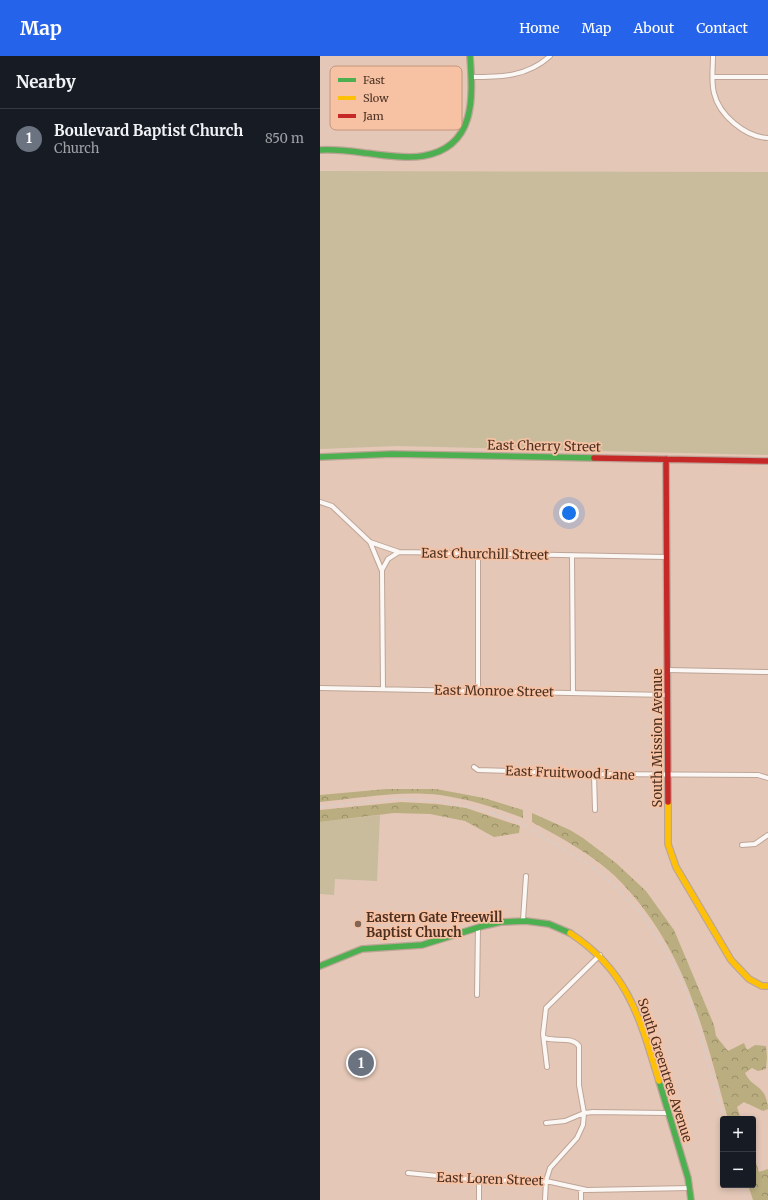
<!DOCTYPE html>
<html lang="en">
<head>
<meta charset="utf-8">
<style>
	body { margin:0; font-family:Merriweather,serif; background:#20242c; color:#f1f3f6 }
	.controls { position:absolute; right:12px; bottom:12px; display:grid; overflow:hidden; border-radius:4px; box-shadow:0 2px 6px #0003 }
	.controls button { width:36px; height:36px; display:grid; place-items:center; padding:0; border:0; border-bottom:1px solid #363941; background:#171b24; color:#f1f3f6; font:20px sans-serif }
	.you { position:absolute; left:249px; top:457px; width:14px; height:14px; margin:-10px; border:3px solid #fff; border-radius:50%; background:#1a73e8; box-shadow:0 0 0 6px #1a73e833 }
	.badge { display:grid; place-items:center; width:26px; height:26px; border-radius:50%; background:#2563eb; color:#fff; font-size:13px; font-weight:700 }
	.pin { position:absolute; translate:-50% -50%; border:2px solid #fff; box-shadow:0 1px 4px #0006 }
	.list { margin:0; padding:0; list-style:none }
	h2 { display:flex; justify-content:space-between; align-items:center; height:52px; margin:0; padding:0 16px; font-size:17px }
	h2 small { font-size:13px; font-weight:400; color:#9ea1a6 }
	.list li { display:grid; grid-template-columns:26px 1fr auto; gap:12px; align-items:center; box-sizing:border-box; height:60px; padding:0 16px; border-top:1px solid #363941 }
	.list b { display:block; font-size:15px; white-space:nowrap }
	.list p { margin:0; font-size:13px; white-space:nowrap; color:#9ea1a6 }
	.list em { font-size:13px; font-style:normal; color:#9ea1a6 }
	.map { position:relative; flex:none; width:448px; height:1144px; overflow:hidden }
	header { display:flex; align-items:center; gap:24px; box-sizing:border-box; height:56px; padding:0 20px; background:#2563eb; color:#fff }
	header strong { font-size:19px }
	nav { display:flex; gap:22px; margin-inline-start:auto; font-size:14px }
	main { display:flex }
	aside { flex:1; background:#171b24 }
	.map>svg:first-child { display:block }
	.grass { fill:#c8bc9c }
	.forest { fill:url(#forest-crowns) }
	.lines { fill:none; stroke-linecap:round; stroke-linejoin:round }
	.street-casing { stroke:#bea597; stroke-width:6 }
	.fast-casing { stroke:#bea597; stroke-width:8 }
	.slow-casing { stroke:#bea597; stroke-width:8 }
	.jam-casing { stroke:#bea597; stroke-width:8 }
	.street { stroke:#fbf7f4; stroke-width:4 }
	.fast { stroke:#4caf50; stroke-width:5.5 }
	.slow { stroke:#ffc107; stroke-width:5.5 }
	.jam { stroke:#c62828; stroke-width:5.5 }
	.rail { stroke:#d7cec8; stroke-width:1.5; stroke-dasharray:6 3; stroke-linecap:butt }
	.poi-dot { fill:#816656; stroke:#f7c2a4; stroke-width:1.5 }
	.labels { text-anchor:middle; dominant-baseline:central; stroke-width:3.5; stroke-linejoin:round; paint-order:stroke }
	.street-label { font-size:13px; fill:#4c3122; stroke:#f7c2a4 }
	.poi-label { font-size:13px; font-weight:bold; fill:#4c3122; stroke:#f7c2a4; text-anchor:start }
	.key { fill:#f7c2a4; stroke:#c4967d; stroke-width:1 }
	.key-label { font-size:11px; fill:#4c3122 }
</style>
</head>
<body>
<header>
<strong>Map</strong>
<nav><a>Home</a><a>Map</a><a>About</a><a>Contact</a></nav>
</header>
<main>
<aside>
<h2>Nearby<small></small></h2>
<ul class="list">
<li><span class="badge" style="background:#6b7280">1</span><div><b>Boulevard Baptist Church</b><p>Church</p></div><em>850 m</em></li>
</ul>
</aside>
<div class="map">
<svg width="448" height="1144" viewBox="0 0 448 1144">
	<defs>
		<pattern id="forest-crowns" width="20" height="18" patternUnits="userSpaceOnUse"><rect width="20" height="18" fill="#baae80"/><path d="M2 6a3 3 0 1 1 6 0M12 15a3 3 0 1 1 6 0" fill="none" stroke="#998e68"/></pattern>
	</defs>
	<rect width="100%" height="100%" fill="#e4c7b7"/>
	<!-- grass -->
	<path class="grass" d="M 0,115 L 448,116 L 448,399 L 78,390 L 0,393 Z
		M 60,759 L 57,825 L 15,823 L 14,839 L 0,838 L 0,766 Z"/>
	<!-- forest -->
	<path class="forest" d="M 66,733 L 116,733 L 164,742 L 203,754 L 203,762 C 177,752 148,743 120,739 C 81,734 39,742 0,746 L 0,739 Z
		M 81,746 L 117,748 L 146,752 L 200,770 L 199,777 L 174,781 L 145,765 L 110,758 L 74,757 L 0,766 L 0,754 Z
		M 212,757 L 250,774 L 263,782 L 296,807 L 326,835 L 354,874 L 394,969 L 396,980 L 408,995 L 424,987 L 427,994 L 435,989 L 446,990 L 447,1001 L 446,1013 L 438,1015 L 432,1012 L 425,1017 C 432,1033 446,1027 448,1053 L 443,1055 L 424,1046 L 417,1051 L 421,1063 L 408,1063 C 383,972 365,890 296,821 C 272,798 241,782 212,766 Z
		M 433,1097 L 439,1116 L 448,1113 L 448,1144 L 433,1144 L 428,1129 L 433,1129 Z"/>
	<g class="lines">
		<!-- street casing -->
		<g class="street-casing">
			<path id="street" d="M 393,0 C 393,12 391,26 394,37 C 399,59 425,81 448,82
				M 151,21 C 181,21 207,21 230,0
				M 393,21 L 448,21
				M 0,446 L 12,450 L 50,486 L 79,496 L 346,501
				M 50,486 L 62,515 L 63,633
				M 158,498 L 158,635
				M 252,499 L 253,637
				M 62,514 L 68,503 L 79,496
				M 348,614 L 448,616
				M 0,632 L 348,639
				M 154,711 L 158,714 L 274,718 L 438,719 L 448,722
				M 274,718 L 275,754
				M 422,789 L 435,788 L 448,779
				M 203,864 L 206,820
				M 157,939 L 158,871
				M 225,982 C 236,986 252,980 259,990 L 259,1029 L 264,1057 L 263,1069 L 257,1082 L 230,1112 L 226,1125 L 225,1144
				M 227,1011 L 223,978 L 226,952 L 280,899
				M 226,1067 L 245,1065 L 264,1057 L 273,1056 L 347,1057
				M 88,1117 L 159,1124 L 226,1125 L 267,1134 L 370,1132
				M 159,1124 L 159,1144
				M 261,1144 L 261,1133"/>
		</g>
		<!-- fast casing -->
		<g class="fast-casing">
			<path id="fast" d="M 0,94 C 15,93 30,95 45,97 C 64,99 85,103 103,100 C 156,91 153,42 150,0
				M 0,401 L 72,398 L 274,402
				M 0,910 L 42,893 L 102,889 L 163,870 L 181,866 L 206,865 L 229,868 L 250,877
				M 339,1025 L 368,1122 L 371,1144"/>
		</g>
		<!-- slow casing -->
		<g class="slow-casing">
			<path id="slow" d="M 348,746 L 348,788 L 356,811 L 411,904 L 429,923 L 442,930 L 448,930
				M 250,877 C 308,915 320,962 339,1025"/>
		</g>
		<!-- jam casing -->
		<g class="jam-casing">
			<path id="jam" d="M 274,402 L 448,405
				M 346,403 L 348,746"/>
		</g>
		<!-- street -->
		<use href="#street" class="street"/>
		<!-- fast -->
		<use href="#fast" class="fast"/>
		<!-- slow -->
		<use href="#slow" class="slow"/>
		<!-- jam -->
		<use href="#jam" class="jam"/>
		<!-- rail -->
		<path class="rail" d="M 0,751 L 74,743 L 120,745 L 160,753 L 199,766 L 270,809 L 296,831 L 323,860 L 341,888 L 359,920 L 373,953 L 404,1063
			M 422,1129 L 426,1144"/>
	</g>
	<!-- markers -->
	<circle class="poi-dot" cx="38" cy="868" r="4"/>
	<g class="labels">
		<!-- street labels -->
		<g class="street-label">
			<text transform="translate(224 390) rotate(1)">East Cherry Street</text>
			<text transform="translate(165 498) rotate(1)">East Churchill Street</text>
			<text transform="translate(174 635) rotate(1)">East Monroe Street</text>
			<text transform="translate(337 682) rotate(-90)">South Mission Avenue</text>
			<text transform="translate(250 717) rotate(2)">East Fruitwood Lane</text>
			<text transform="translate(345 1014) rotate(72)">South Greentree Avenue</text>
			<text transform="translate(170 1123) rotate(2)">East Loren Street</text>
		</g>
		<!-- poi labels -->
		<g class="poi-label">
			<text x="46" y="861">Eastern Gate Freewill<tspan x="46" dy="15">Baptist Church</tspan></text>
		</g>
	</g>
	<!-- legend -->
	<rect x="10" y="10" width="132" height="64" rx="6" class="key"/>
	<rect x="18" y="22" width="18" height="4" fill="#4caf50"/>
	<rect x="18" y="40" width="18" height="4" fill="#ffc107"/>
	<rect x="18" y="58" width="18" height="4" fill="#c62828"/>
	<g class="key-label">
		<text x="43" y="28">Fast</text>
		<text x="43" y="46">Slow</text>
		<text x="43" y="64">Jam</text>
	</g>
</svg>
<div class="controls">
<button>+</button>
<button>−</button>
</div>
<div class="you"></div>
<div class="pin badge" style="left:41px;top:1007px;background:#6b7280">1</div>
</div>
</main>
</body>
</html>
